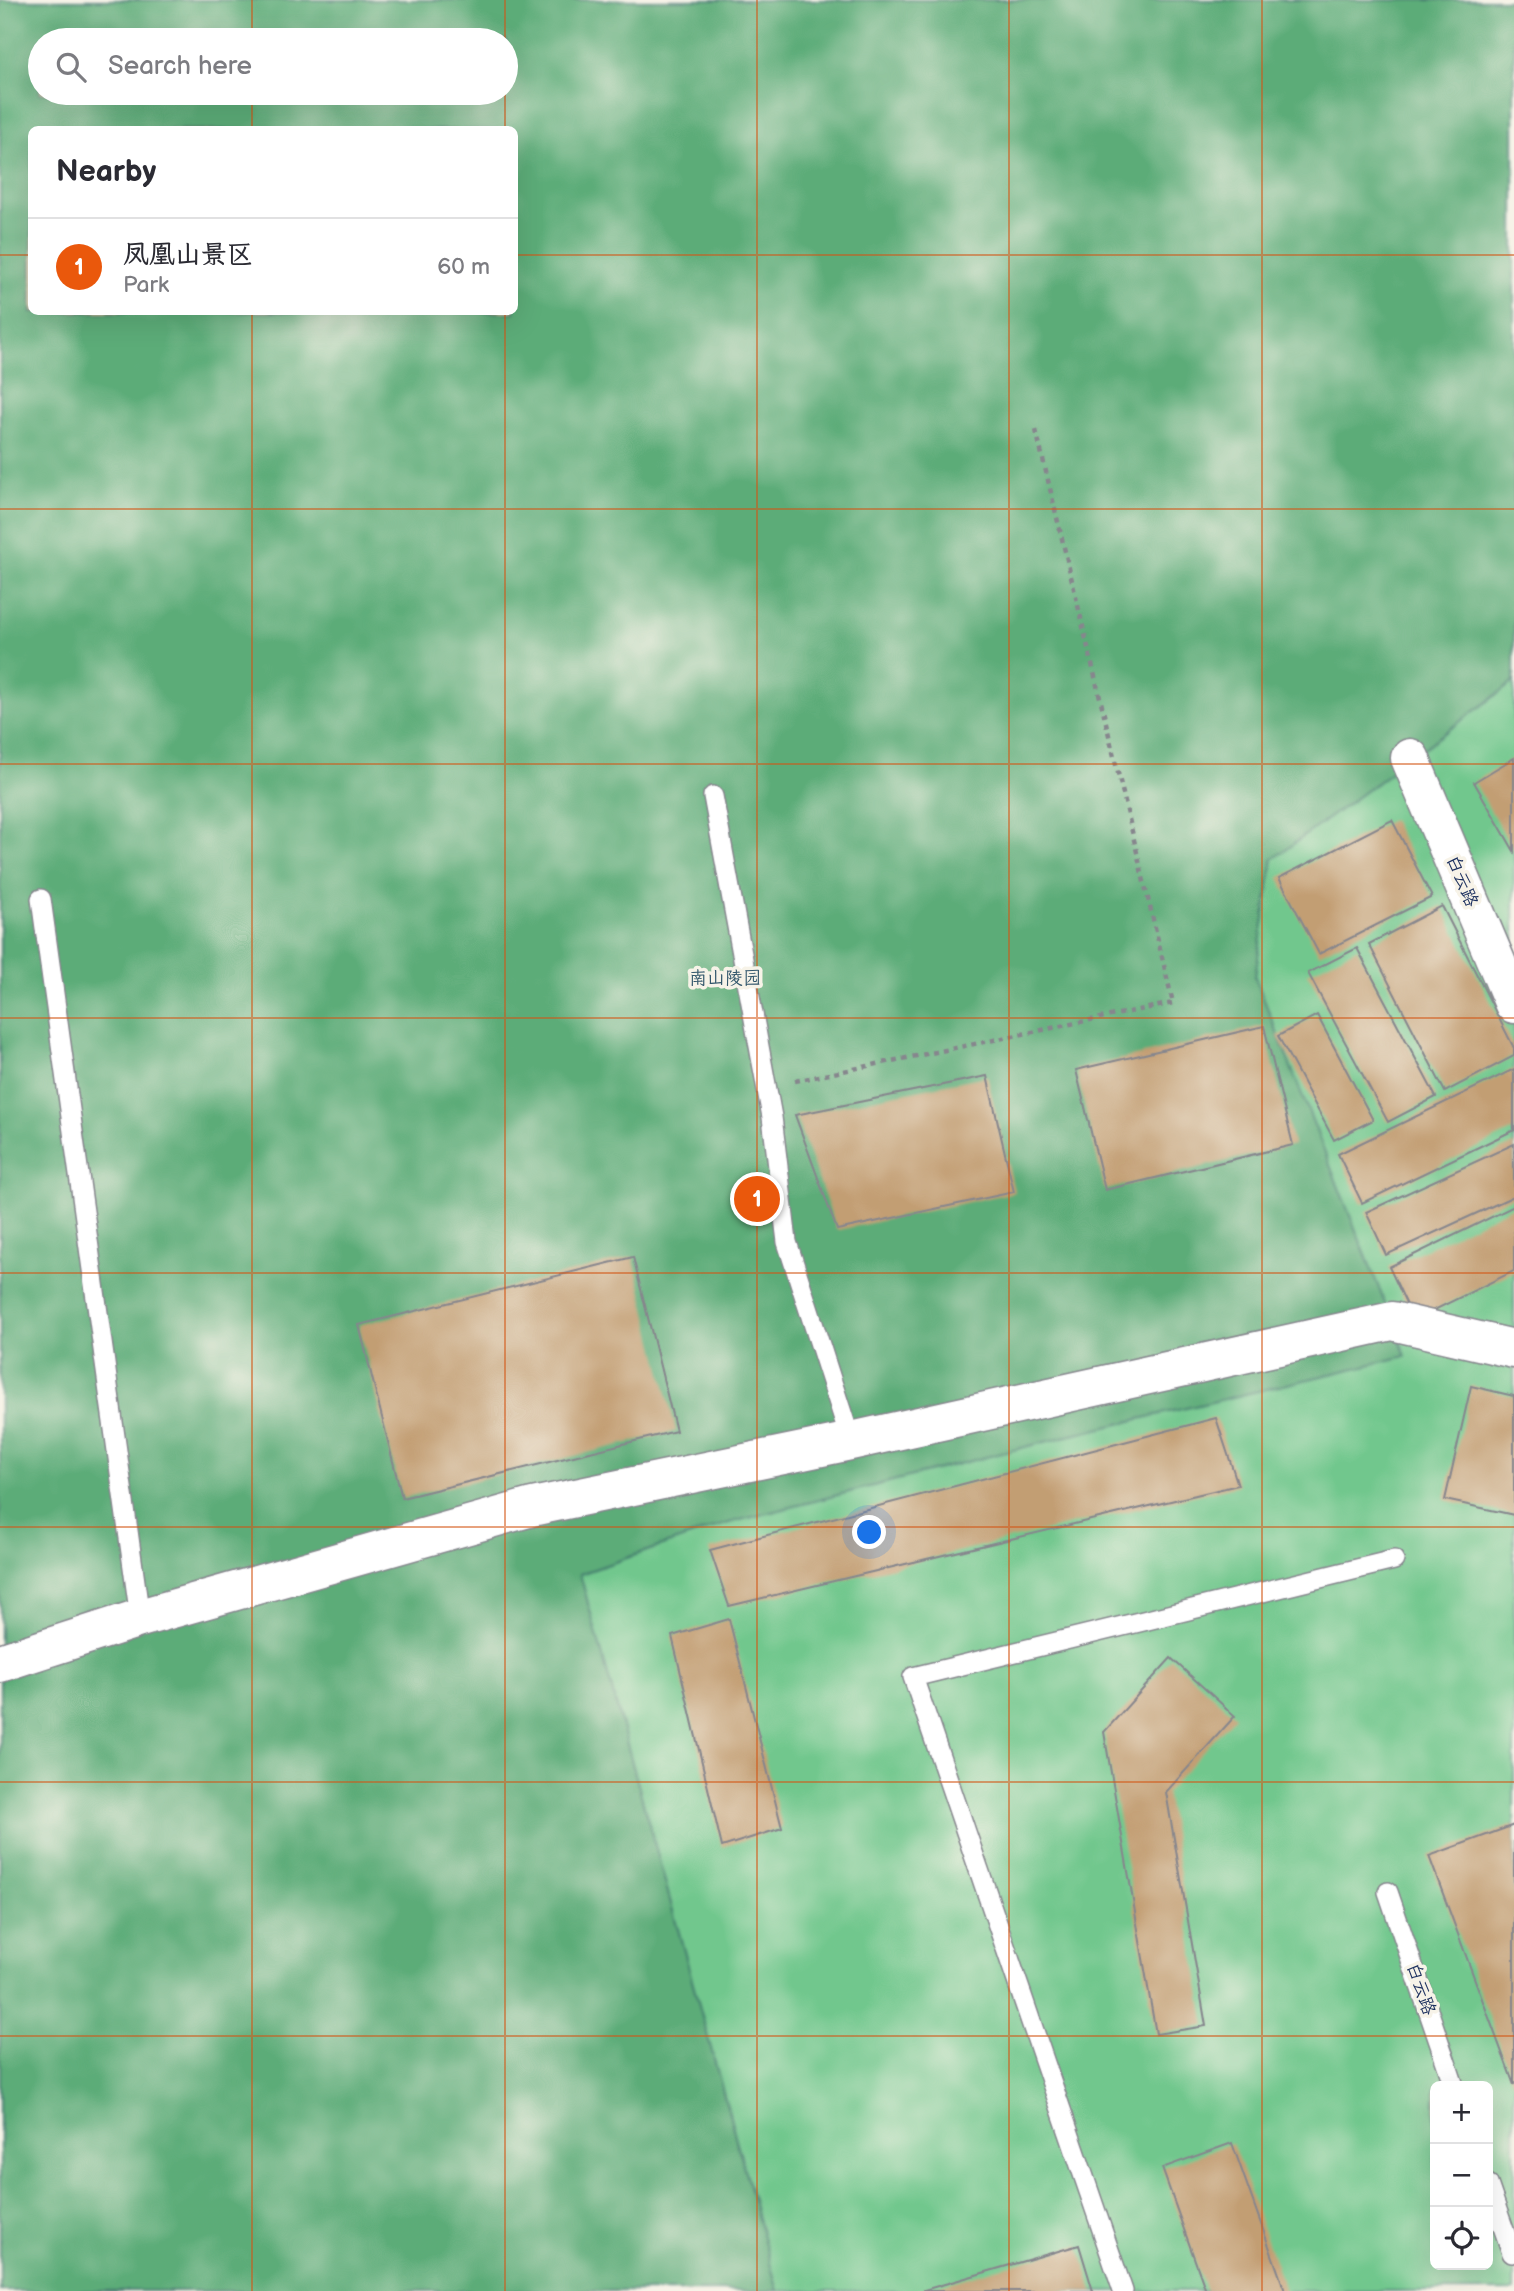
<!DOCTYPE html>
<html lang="en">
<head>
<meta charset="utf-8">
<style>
	body { margin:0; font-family:"Balsamiq Sans","LXGW WenKai TC",sans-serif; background:#f7f7f7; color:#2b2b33 }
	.controls { position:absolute; right:21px; bottom:21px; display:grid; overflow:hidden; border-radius:10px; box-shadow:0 7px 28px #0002 }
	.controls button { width:63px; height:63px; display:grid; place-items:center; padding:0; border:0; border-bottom:2px solid #e1e1e2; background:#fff; color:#2b2b33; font:35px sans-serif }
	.you { position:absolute; left:870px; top:1533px; width:24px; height:24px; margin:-18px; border:5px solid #fff; border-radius:50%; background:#1a73e8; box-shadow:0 0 0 10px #1a73e833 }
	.badge { display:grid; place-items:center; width:46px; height:46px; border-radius:50%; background:#ea580c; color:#fff; font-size:23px; font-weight:700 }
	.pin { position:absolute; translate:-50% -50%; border:4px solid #fff; box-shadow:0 2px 7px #0006 }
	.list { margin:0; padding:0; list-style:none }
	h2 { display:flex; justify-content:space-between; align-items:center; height:91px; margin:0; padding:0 28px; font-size:30px }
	h2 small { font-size:23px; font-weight:400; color:#7c7c81 }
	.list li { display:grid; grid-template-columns:46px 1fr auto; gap:21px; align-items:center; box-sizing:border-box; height:98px; padding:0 28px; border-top:2px solid #e1e1e2 }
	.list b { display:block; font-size:26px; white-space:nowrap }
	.list p { margin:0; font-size:23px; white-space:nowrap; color:#7c7c81 }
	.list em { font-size:23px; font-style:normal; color:#7c7c81 }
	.icon { flex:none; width:38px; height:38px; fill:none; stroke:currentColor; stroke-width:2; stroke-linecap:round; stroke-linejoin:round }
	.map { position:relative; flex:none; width:1514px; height:2291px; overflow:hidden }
	.search { position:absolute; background:#fff; box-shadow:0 7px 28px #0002; left:28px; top:28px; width:490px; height:77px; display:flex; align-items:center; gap:18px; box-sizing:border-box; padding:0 24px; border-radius:38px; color:#7c7c81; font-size:26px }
	.panel { position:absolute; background:#fff; box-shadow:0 7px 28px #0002; left:28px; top:126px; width:490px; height:189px; border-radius:10px }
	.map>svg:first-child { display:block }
	.green { fill:#71c78d; stroke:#467b76; stroke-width:2; fill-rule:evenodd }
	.forest { fill:#5cac78; stroke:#3c6e6b; stroke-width:2; fill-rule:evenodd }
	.building { fill:#c29e73 }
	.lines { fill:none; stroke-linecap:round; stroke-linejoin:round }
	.lane-casing { stroke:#86868d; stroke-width:22 }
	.street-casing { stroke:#86868d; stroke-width:41 }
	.path { stroke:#86868d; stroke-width:4.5; stroke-dasharray:5 5; stroke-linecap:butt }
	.lane { stroke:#fff; stroke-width:19 }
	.street { stroke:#fff; stroke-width:38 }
	.grid { fill:none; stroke:#d45514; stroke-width:2; stroke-opacity:0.55 }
	.labels { text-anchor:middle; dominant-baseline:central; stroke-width:7; stroke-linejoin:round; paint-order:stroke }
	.street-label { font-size:18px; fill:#1b2f5e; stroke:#f7f3e8 }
	.park-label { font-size:18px; fill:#30556a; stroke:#f7f3e8 }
</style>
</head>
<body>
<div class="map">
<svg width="1514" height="2291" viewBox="0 0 1514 2291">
	<rect width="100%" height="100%" fill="#f7f3e8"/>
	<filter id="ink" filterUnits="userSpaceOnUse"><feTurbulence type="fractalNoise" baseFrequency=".0143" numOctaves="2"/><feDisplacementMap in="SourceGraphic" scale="14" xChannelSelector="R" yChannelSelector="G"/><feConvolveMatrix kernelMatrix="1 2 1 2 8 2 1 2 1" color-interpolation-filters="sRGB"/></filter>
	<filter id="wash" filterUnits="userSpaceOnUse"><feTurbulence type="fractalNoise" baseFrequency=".00686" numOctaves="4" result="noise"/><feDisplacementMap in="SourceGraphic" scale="28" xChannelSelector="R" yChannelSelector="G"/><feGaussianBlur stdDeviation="1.57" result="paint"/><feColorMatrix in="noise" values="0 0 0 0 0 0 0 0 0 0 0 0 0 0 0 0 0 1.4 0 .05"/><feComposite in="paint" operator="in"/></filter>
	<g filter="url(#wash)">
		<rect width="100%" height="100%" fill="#f0ddbc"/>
		<!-- green -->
		<path class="green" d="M 0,0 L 1514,0 L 1514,2291 L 0,2291 ZM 40,40 L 506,40 L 506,93 L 40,93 ZM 32,130 L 514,130 L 514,312 L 32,312 ZM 1435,2086 L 1488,2086 L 1488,2265 L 1435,2265 Z"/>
		<!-- forest -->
		<path class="forest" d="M 0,0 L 1514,0 L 1514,682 L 1273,859 L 1255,977 L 1406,1356 L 1068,1436 L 729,1523 L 580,1574 L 778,2291 L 0,2291 ZM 40,40 L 506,40 L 506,93 L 40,93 ZM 32,130 L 514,130 L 514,312 L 32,312 Z"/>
		<g id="blocks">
			<!-- building -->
			<path class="building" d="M 1514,758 L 1514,851 L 1474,782 Z
				M 1392,820 L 1432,897 L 1319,954 L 1279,878 Z
				M 1442,906 L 1514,1048 L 1514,1056 L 1445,1092 L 1369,944 Z
				M 1357,948 L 1436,1097 L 1388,1122 L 1308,973 Z
				M 1317,1015 L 1373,1120 L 1334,1140 L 1278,1036 Z
				M 1264,1026 L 1293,1145 L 1105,1190 L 1076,1070 Z
				M 1514,1069 L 1514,1130 L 1362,1203 L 1338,1154 Z
				M 987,1076 L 1014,1192 L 837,1230 L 795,1115 Z
				M 1514,1144 L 1514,1196 L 1386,1255 L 1366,1212 Z
				M 1514,1206 L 1514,1271 L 1414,1320 L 1389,1267 Z
				M 633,1257 L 676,1431 L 402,1498 L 359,1325 Z
				M 1471,1386 L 1514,1396 L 1514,1515 L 1445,1500 Z
				M 1216,1418 L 1238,1485 L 729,1606 L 710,1550 Z
				M 729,1619 L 782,1828 L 722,1847 L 672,1636 Z
				M 1171,1658 L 1235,1716 L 1166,1792 L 1206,2026 L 1156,2034 L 1104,1732 Z
				M 1514,1825 L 1514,2085 L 1429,1856 Z
				M 1232,2143 L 1285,2291 L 1206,2291 L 1162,2168 Z
				M 1079,2245 L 1093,2291 L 924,2291 L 924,2290 Z"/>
		</g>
	</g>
	<g filter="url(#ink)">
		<use href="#blocks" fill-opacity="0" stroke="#86868d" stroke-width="2"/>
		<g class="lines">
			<!-- lane casing -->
			<g class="lane-casing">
				<path id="lane" d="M 713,796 L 772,1117 L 787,1242 L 851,1441
					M 41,899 L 140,1618
					M 1388,1892 L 1454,2086
					M 1488,2184 L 1512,2253 L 1514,2252
					M 1123,2291 L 913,1677 L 1394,1560"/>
			</g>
			<!-- street casing -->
			<g class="street-casing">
				<path id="street" d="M 1410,758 L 1514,1004
					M 0,1663 L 140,1618 L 532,1507 L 851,1441 L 1392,1321 L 1514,1349"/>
			</g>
			<!-- path -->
			<path class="path" d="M 795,1081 L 1173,1003 L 1036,430"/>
			<!-- lane -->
			<use href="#lane" class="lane"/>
			<!-- street -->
			<use href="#street" class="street"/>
		</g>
	</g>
	<!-- grid -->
	<path class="grid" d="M 252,0 L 252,40M 505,0 L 505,40M 757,0 L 757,2291M 1009,0 L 1009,2291M 1262,0 L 1262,2291M 252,93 L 252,130M 505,93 L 505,130M 0,255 L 32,255M 514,255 L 1514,255M 252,312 L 252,2291M 505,312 L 505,2291M 0,509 L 1514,509M 0,764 L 1514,764M 0,1018 L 1514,1018M 0,1273 L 1514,1273M 0,1527 L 1514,1527M 0,1782 L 1514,1782M 0,2036 L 1514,2036"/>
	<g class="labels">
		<!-- street labels -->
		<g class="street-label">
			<text transform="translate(1462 881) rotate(67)">白云路</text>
			<text transform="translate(1421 1989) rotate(71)">白云路</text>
		</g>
		<!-- park labels -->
		<g class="park-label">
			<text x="725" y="978">南山陵园</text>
		</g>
	</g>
</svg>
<div class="controls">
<button>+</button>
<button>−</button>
<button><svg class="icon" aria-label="locate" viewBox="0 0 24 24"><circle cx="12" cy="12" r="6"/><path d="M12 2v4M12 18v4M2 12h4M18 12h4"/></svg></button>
</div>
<div class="you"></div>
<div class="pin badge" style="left:757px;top:1199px">1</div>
<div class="search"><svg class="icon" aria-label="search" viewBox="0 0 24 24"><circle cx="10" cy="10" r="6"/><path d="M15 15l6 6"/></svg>Search here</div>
<section class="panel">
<h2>Nearby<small></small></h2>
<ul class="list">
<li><span class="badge">1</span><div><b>凤凰山景区</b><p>Park</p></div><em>60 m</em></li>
</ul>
</section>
</div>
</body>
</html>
